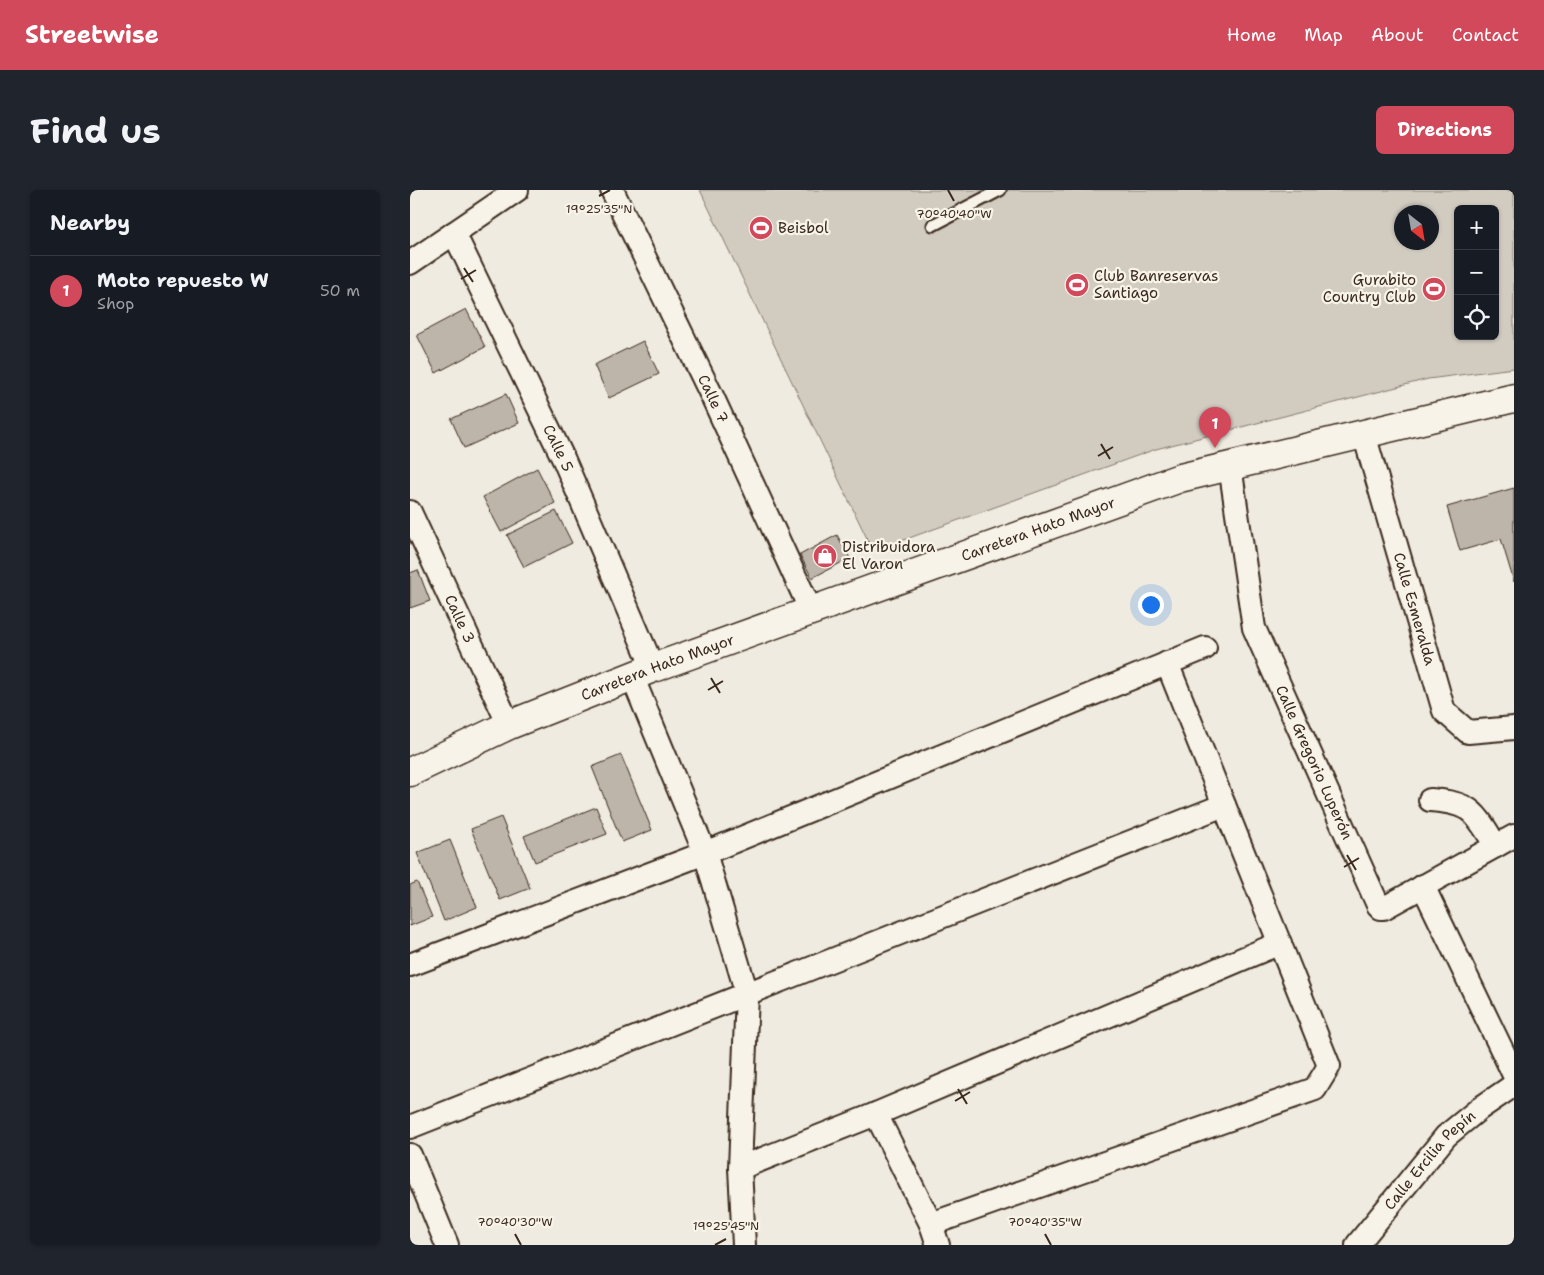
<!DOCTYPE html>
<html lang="en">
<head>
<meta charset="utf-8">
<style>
	body { margin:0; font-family:"Shantell Sans",sans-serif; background:#20242c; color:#f1f3f6 }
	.controls { position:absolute; right:15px; top:15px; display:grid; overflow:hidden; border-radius:8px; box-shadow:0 1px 4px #0004 }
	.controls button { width:45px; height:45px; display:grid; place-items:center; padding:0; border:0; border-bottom:1px solid #363941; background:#171b24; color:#f1f3f6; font:25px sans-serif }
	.compass { position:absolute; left:984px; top:15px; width:45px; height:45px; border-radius:50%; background:#171b24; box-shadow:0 1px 4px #0004; rotate:149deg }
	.you { position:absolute; left:740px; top:414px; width:18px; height:18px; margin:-12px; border:4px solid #fff; border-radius:50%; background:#1a73e8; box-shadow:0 0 0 8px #1a73e833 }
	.badge { display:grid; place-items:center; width:32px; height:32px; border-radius:50%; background:#d1495b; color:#fff; font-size:16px; font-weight:700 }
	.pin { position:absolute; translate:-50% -41px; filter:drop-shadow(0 1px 2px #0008) }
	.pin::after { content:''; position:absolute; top:26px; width:18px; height:15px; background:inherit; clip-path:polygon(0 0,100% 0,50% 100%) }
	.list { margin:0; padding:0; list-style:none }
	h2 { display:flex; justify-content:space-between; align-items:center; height:65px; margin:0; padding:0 20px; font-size:21px }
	h2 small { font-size:16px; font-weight:400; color:#9ea1a6 }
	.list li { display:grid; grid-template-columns:32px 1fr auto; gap:15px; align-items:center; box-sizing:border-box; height:70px; padding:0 20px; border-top:1px solid #363941 }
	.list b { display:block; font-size:19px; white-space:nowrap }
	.list p { margin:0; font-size:16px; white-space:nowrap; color:#9ea1a6 }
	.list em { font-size:16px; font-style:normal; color:#9ea1a6 }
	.icon { flex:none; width:28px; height:28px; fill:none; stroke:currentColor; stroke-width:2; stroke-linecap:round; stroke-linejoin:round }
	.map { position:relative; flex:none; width:1104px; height:1055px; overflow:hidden; border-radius:8px }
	header { display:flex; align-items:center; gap:30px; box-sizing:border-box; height:70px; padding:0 25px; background:#d1495b; color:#fff }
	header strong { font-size:24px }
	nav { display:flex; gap:28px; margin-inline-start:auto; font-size:18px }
	.intro { display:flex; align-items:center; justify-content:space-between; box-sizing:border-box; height:120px; padding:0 30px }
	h1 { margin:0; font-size:35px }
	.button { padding:12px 22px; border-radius:8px; background:#d1495b; color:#fff; font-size:18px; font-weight:700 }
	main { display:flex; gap:30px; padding:0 30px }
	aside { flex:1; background:#171b24; border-radius:8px; box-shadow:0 1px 4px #0004 }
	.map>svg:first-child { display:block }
	.green { fill:#d1cbc0; stroke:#867a6f; fill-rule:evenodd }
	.building { fill:#bdb5aa; stroke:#3b2a1e }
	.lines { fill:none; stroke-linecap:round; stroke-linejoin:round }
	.service-casing { stroke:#3b2a1e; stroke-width:15 }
	.minor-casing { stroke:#3b2a1e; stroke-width:26 }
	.tertiary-casing { stroke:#3b2a1e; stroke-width:31 }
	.service { stroke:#f7f3e8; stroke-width:11 }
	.minor { stroke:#f7f3e8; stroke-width:22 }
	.tertiary { stroke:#f7f3e8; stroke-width:28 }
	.ticks { fill:none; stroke:#3b2a1e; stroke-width:2 }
	.labels { text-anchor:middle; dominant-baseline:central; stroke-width:4.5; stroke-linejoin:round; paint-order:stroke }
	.poi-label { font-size:15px; fill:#3b2a1e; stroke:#f7f3e8; text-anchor:start }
	.street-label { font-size:15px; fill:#3b2a1e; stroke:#f7f3e8 }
	.ticks-label { font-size:12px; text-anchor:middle; fill:#3b2a1e; stroke:#f7f3e8; stroke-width:4.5; stroke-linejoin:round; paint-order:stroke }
</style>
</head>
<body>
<header>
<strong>Streetwise</strong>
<nav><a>Home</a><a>Map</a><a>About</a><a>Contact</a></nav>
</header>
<div class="intro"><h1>Find us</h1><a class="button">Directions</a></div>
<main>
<aside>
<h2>Nearby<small></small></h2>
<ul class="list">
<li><span class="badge">1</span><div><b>Moto repuesto W</b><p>Shop</p></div><em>50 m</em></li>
</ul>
</aside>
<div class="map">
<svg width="1104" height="1055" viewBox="0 0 1104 1055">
	<rect width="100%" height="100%" fill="#efebe0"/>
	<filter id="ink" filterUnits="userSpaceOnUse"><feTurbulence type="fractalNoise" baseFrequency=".02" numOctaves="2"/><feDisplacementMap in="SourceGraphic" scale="10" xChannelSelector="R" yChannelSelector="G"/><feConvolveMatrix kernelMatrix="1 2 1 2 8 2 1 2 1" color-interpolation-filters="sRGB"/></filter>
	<g filter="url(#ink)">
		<!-- green -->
		<path class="green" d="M 290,0 L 1104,0 L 1104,178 L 1018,189 L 746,259 L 463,361 ZM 1048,19 L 1085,19 L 1085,146 L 1048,146 ZM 992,22 L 1022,22 L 1022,52 L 992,52 Z"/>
		<!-- building -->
		<path class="building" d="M 56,119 L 75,157 L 26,183 L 7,145 Z
			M 233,151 L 249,184 L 199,208 L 184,175 Z
			M 96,204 L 109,233 L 54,258 L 41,229 Z
			M 127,278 L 145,313 L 91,342 L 73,307 Z
			M 1104,298 L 1104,392 L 1091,349 L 1050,361 L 1037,317 Z
			M 146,321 L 162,353 L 114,377 L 97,345 Z
			M 427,345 L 440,368 L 402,388 L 390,365 Z
			M 8,380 L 20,411 L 0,418 L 0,383 Z
			M 211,565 L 242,640 L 212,652 L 182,577 Z
			M 186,617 L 197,644 L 125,672 L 114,646 Z
			M 91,627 L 120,698 L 90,710 L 61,639 Z
			M 40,650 L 67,717 L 34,731 L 7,663 Z
			M 7,692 L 22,727 L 0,736 L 0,695 Z"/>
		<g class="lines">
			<!-- service casing -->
			<g class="service-casing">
				<path id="service" d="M 523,35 L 590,0"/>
			</g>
			<!-- minor casing -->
			<g class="minor-casing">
				<g id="minor">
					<path id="s1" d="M 202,0 L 302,206 L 401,421"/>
					<path id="s2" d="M 44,43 L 154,270 L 243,478"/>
					<path d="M 0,73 L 107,0"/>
					<path id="s3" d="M 954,244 L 1034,521 L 1058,542 L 1104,538"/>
					<path id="s4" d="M 820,276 L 844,438 L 968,715 L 971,718 L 974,718 L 1104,646"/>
					<path id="s5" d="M 0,322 L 99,535"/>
					<path d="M 1020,610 C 1032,611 1045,612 1056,618 C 1069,625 1078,644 1086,656"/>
					<path d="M 1013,696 L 1104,885"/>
					<path d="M 0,775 L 295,663 L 222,486"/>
					<path d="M 466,924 L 521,1034 L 528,1055"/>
					<path d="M 0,937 L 814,615"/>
					<path d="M 0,965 L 37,1055"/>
					<path d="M 330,978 L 466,924 L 870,753"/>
					<path d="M 521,1034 L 905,899 L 919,876 L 757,473"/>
					<path d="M 334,1055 L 330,978 L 337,804 L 295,663 L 795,458"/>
					<path id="s6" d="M 947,1055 L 1036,946 L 1069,919 L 1104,895"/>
				</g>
			</g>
			<!-- tertiary casing -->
			<g class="tertiary-casing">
				<g id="tertiary">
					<path id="s7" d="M 0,582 L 99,535 L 243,478 L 770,288 L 1104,208"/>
				</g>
			</g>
			<!-- service -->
			<use href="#service" class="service"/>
			<!-- minor -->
			<use href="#minor" class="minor"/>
			<!-- tertiary -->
			<use href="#tertiary" class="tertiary"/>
		</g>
	</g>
	<!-- ticks -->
	<path class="ticks" d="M 538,0 L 544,11M 189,6 L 200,0M 54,78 L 63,92M 51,89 L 66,80M 691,254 L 700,269M 688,266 L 703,257M 301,488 L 310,503M 298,500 L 313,491M 937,665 L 946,680M 934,677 L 949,668M 548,899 L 557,914M 545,911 L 560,902M 105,1044 L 111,1055M 635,1044 L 641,1055M 305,1055 L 316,1049"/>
	<!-- icons -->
	<defs>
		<g id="stadium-disc" transform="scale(1.25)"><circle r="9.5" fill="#d1495b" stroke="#f7f3e8"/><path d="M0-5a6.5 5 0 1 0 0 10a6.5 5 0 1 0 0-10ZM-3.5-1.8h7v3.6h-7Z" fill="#fff"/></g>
		<g id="shop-disc" transform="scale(1.25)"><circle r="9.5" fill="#d1495b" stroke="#f7f3e8"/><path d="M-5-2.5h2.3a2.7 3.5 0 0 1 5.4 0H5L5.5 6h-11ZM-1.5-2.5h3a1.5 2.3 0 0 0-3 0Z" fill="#fff"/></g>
	</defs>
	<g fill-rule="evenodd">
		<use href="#stadium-disc" x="351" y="38"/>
		<use href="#stadium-disc" x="667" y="95"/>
		<use href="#stadium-disc" x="1024" y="99"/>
		<use href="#shop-disc" x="415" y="366"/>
	</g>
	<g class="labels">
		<!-- poi labels -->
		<g class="poi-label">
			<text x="368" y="38">Beisbol</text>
			<text x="684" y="86">Club Banreservas<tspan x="684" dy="17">Santiago</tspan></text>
			<text x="1006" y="90" text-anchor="end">Gurabito<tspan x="1006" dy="17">Country Club</tspan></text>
			<text x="432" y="357">Distribuidora<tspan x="432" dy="17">El Varon</tspan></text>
		</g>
		<!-- street labels -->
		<g class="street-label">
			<text stroke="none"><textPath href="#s1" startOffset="232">Calle 7</textPath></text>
			<text stroke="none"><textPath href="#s2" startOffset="239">Calle 5</textPath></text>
			<text stroke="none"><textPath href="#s7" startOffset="674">Carretera Hato Mayor</textPath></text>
			<text stroke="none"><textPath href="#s3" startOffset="182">Calle Esmeralda</textPath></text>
			<text stroke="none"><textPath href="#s5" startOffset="118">Calle 3</textPath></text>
			<text stroke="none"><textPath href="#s7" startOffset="269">Carretera Hato Mayor</textPath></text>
			<text stroke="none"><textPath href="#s4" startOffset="311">Calle Gregorio Luperón</textPath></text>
			<text stroke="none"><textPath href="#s6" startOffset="112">Calle Ercilia Pepín</textPath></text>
		</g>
	</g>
	<g class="ticks-label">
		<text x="189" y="23">19°25'35"N</text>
		<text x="544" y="28">70°40'40"W</text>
		<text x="105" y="1036">70°40'30"W</text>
		<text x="635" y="1036">70°40'35"W</text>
		<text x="316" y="1040">19°25'45"N</text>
	</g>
</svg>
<div class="controls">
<button>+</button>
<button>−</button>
<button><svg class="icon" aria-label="locate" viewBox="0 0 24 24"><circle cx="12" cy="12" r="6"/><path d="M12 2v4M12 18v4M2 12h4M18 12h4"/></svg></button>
</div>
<svg class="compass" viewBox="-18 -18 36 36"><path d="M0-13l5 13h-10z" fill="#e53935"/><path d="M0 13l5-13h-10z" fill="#9ea1a6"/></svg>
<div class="you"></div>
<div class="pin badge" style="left:805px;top:258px">1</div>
</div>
</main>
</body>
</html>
